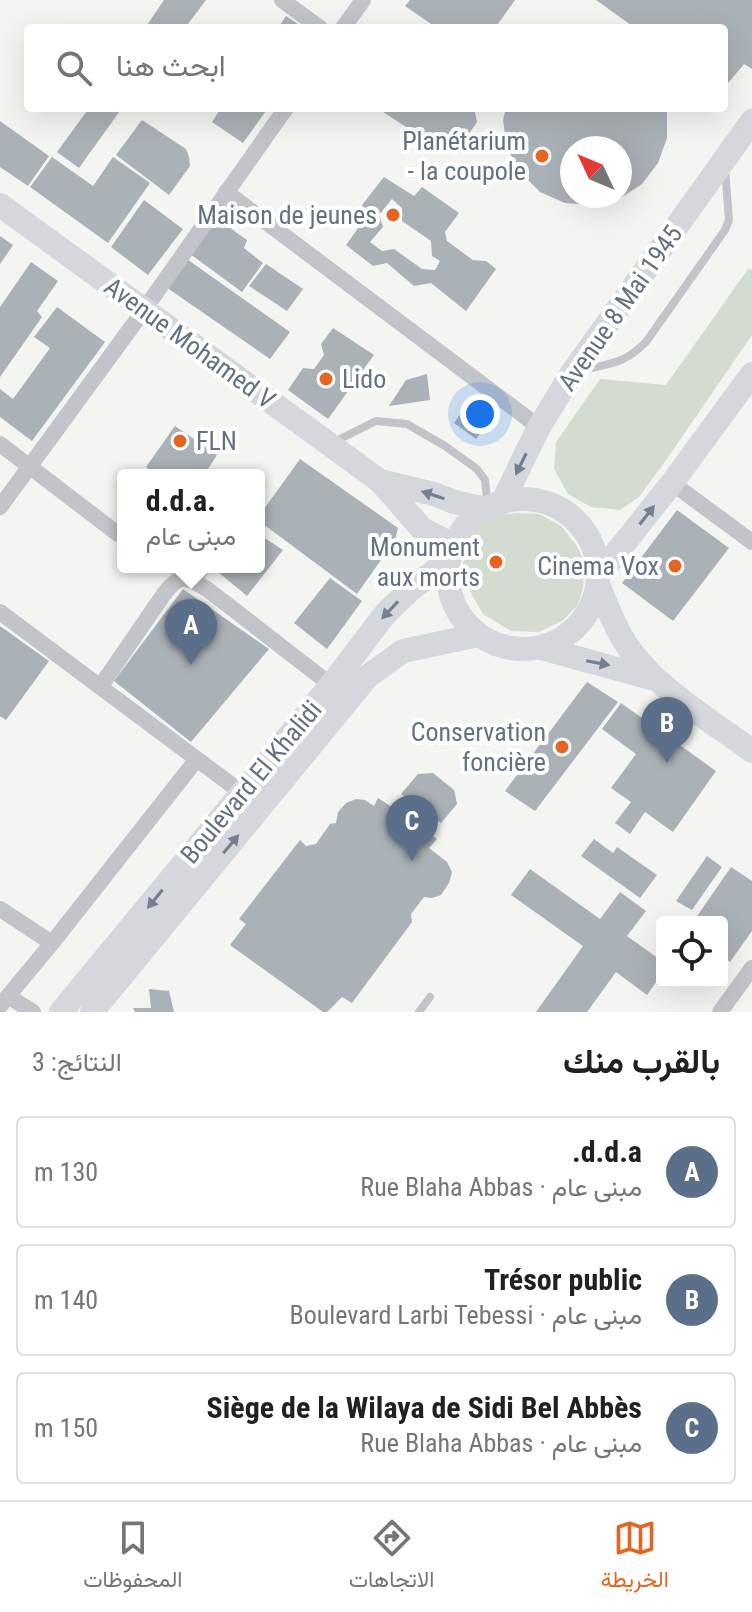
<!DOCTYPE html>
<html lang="ar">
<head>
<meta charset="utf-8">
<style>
	body { margin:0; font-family:"Roboto Condensed",Vazirmatn,sans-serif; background:#f2f2f2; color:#202124; direction:rtl }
	.controls { position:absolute; right:24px; bottom:24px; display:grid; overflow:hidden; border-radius:8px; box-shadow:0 8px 32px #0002 }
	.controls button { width:72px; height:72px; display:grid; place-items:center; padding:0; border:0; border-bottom:2px solid #e0e0e0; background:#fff; color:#202124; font:40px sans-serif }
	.compass { position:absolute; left:560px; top:136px; width:72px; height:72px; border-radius:50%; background:#fff; box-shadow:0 8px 32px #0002; rotate:314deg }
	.you { position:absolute; left:480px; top:414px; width:28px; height:28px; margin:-20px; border:6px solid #fff; border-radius:50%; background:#1a73e8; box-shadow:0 0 0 12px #1a73e833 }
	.badge { display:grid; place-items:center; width:52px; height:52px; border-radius:50%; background:#e46521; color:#fff; font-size:26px; font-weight:700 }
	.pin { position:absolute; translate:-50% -66px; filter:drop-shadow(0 2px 4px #0008) }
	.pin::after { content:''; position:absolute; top:42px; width:28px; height:24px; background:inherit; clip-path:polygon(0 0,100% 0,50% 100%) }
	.popup { position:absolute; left:117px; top:469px; width:148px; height:104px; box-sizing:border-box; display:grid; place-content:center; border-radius:8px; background:#fff; filter:drop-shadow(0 2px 6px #0005); font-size:26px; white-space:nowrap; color:#757577 }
	.popup b { font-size:30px; color:#202124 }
	.popup::after { content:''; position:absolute; left:50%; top:100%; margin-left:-16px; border:16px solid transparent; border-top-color:#fff }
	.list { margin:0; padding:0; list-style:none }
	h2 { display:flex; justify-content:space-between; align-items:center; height:104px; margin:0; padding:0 32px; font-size:34px }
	h2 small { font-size:26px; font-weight:400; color:#757577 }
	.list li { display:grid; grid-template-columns:52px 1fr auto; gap:24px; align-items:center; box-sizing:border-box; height:112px; margin:0 16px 16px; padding:0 16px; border:2px solid #e0e0e0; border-radius:8px }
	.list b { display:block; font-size:30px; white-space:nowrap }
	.list p { margin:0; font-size:26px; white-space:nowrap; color:#757577 }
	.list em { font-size:26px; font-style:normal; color:#757577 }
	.icon { flex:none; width:44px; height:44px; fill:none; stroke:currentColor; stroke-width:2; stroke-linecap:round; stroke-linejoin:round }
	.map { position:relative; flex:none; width:752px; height:1012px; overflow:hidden; direction:ltr }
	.search { position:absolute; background:#fff; box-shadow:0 8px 32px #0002; left:24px; right:24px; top:24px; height:88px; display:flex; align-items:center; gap:20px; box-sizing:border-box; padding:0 28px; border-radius:8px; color:#757577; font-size:30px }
	.sheet { height:488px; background:#fff }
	nav { display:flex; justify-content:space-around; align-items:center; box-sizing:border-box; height:112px; border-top:2px solid #e0e0e0; background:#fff; font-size:22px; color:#757577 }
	nav a { display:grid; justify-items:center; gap:4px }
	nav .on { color:#e46521 }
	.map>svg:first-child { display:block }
	.green { fill:#d4dbd1 }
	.building { fill:#aab1b7; fill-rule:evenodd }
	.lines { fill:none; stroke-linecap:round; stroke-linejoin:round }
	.lane { stroke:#c1c4c8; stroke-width:8 }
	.street { stroke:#c1c4c8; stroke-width:16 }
	.primary { stroke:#d4d8dc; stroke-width:24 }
	.oneway { fill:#748090 }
	.poi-dot { fill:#e46521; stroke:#fff; stroke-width:3 }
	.labels { text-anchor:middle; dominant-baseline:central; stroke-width:8; stroke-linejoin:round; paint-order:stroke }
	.poi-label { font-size:26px; fill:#637182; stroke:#fff; text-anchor:end }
	.street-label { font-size:26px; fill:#637182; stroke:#fff }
</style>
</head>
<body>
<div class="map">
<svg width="752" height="1012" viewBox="0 0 752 1012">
	<rect width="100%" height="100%" fill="#f4f5f0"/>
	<!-- green -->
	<path class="green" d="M 748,269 L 752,270 L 752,335 L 664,463 L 639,497 L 620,510 L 591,507 L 568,494 L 554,469 L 556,442 L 600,379 L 666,385 Z
		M 517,513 L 539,514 L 561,526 L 577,546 L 585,564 L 583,587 L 578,605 L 562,621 L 539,632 L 511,631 L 483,614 L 472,595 L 466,579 L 463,564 L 466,544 L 477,526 L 493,516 Z"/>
	<!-- building -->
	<path class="building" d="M 164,0 L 206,0 L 185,28 L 145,28 Z
		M 410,0 L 515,0 L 495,28 L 437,28 L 405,6 Z
		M 596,0 L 752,0 L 752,69 L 744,64 L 724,88 L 724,28 L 635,28 Z
		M 286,16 L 304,28 L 278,28 Z
		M 89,108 L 122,108 L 79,168 L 57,152 Z
		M 221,108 L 268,108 L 243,143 L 212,122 Z
		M 377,108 L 474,108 L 477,122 L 455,154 L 435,146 Z
		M 506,108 L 667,108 L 667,138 L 658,163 L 642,184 L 619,199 L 593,205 L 565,203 L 540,192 L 520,172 L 507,148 L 503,120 ZM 572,148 L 620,148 L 620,196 L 572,196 Z
		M 142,120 L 186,149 L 189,157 L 190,166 L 169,195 L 116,155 Z
		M 0,121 L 49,156 L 28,186 L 0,167 Z
		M 52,157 L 93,186 L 113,157 L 150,183 L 108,243 L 30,187 Z
		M 384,177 L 414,196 L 422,187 L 459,213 L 445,232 L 447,241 L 473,260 L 486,261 L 496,269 L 466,311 L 431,283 L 414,286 L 387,263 L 373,266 L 346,245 L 366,217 L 362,205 ZM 392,199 L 402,208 L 402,221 L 431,241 L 432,256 L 440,261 L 435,270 L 422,269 L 394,249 L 382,251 L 370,242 L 383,227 L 379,215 Z
		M 144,200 L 183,229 L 148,275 L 111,247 Z
		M 216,218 L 247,240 L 244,248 L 263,263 L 242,292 L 190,254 Z
		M 0,236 L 13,245 L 0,264 Z
		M 184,257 L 290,332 L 270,359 L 163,285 Z
		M 31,262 L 58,281 L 37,311 L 42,317 L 0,377 L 0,307 Z
		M 266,264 L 303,289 L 287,311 L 249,286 Z
		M 57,307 L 105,342 L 32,441 L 0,417 L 0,389 L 13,399 L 50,348 L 34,337 Z
		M 333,328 L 374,355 L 328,419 L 288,390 L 303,368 L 314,369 L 324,355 L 321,344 Z
		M 427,374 L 430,400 L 389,406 L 406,380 Z
		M 465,407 L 488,423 L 476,439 L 454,423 Z
		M 175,426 L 217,455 L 204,475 L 157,475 L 146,467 Z
		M 300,459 L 398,528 L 395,540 L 357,594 L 259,521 L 259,516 Z
		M 677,510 L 729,548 L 673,621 L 622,583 Z
		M 263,537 L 283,550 L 247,596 L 212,567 L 259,567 L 259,542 Z
		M 188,567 L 212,567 L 204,578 Z
		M 330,578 L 362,601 L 327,649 L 294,623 Z
		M 183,589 L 269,649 L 191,742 L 114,681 Z
		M 0,626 L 49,661 L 6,720 L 0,716 Z
		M 587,682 L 618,702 L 535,811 L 505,791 Z
		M 621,703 L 716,771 L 673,832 L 645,812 L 630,834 L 615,823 L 631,802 L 611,788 L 636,754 L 602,729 Z
		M 433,773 L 454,790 L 457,804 L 441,823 L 434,818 L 425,830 L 437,839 L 429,848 L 447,862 L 452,872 L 449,883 L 441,895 L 432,898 L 424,897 L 411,914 L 412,922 L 352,1003 L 342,997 L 327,1012 L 323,1012 L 230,945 L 246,924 L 239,919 L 300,840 L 306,846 L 316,844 L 330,824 L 336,823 L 338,812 L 346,803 L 356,799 L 365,800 L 374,806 L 378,798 L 401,813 L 409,800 L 401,794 L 418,774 Z
		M 594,839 L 613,853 L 617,847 L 657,875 L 640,898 L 581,856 Z
		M 707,856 L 722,867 L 692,910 L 676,901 Z
		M 731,867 L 752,881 L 752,931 L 730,962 L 722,956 L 722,922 L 693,922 Z
		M 530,869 L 600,919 L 620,892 L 646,911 L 627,936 L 662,961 L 662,974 L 647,995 L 616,972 L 587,1012 L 536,1012 L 583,946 L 511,895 Z
		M 149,989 L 169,991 L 174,1012 L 135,1012 L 133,1008 L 151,1008 Z"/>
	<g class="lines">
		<!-- lane -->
		<path class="lane" d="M 583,370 C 612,363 624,364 646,342 L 725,230 L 729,220 L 725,169
			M 334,442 L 376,421 L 407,424 L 445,446 L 477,469 L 485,480 L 488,507
			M 419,1012 L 430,997"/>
		<!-- street -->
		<path class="street" d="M 282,0 L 320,28
			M 343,28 L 363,0
			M 226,192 L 539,427
			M 0,444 L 118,534
			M 672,483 L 752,542
			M 0,507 L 144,310 L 286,108
			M 0,612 L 249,798
			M 100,687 L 164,594 C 181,572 186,577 207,589 L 331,685
			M 0,909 L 52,943
			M 8,996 L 33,1012
			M 0,1006 L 52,943 L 197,759
			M 720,1012 L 752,968"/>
		<!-- primary -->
		<path class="primary" d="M 0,205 L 380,481 L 422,529 L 453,545
			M 380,481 L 434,494 L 454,502 L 485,509
			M448 574a75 75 0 1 1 150 0a75 75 0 1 1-150 0Z
			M 502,503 L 539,427 L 572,373 L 752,121
			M 598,576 L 672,483 L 752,374
			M 598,584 C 604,599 610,615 618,630 C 644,682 706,717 752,751
			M 541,648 L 654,679
			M 61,1012 L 331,685 L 386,613 L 410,590 L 449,560
			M 92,1012 L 368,676 L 403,651 L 478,635"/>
	</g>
	<!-- one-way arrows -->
	<defs><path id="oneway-solid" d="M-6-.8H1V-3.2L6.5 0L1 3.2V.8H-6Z" transform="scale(2)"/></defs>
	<g class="oneway">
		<use href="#oneway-solid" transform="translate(521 464) rotate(116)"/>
		<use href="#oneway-solid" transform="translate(433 495) rotate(-162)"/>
		<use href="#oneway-solid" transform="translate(647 515) rotate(-52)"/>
		<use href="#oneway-solid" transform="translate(390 610) rotate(133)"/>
		<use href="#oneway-solid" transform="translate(598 663) rotate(11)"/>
		<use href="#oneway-solid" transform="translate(231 844) rotate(-50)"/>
		<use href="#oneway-solid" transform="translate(155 899) rotate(129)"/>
	</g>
	<!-- markers -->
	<g class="poi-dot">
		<circle cx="542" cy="156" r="8"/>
		<circle cx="393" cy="215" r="8"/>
		<circle cx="326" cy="379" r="8"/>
		<circle cx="180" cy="441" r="8"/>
		<circle cx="496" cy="562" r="8"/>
		<circle cx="675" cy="566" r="8"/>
		<circle cx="562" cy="747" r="8"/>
	</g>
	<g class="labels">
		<!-- poi labels -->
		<g class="poi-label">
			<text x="526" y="141">Planétarium<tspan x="526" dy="30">- la coupole</tspan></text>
			<text x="377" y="215">Maison de jeunes</text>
			<text x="342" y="379" text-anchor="start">Lido</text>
			<text x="196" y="441" text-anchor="start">FLN</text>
			<text x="480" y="547">Monument<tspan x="480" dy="30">aux morts</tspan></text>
			<text x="659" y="566">Cinema Vox</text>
			<text x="546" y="732">Conservation<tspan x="546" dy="30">foncière</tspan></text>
		</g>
		<!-- street labels -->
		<g class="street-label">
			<text transform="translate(620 308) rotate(-55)">Avenue 8 Mai 1945</text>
			<text transform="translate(190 343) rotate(36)">Avenue Mohamed V</text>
			<text transform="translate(251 782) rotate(-50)">Boulevard El Khalidi</text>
		</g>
	</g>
</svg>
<div class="controls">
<button><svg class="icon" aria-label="locate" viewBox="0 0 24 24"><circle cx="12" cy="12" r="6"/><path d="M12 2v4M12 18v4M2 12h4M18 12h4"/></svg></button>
</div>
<svg class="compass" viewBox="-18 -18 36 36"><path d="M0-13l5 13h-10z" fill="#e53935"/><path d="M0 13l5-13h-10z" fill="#757577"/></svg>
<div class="you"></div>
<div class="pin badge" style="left:191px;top:665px;background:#5c6f8a">A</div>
<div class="popup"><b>d.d.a.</b>مبنى عام</div>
<div class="pin badge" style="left:667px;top:763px;background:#5c6f8a">B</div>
<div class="pin badge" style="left:412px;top:861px;background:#5c6f8a">C</div>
<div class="search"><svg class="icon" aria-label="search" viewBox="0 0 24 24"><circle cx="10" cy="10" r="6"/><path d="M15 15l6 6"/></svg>ابحث هنا</div>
</div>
<section class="sheet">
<h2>بالقرب منك<small>النتائج: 3</small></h2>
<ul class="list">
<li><span class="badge" style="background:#5c6f8a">A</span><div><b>d.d.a.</b><p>مبنى عام · Rue Blaha Abbas</p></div><em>130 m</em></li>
<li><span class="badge" style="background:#5c6f8a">B</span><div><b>Trésor public</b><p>مبنى عام · Boulevard Larbi Tebessi</p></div><em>140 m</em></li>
<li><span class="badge" style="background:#5c6f8a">C</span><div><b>Siège de la Wilaya de Sidi Bel Abbès</b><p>مبنى عام · Rue Blaha Abbas</p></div><em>150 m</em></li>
</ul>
</section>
<nav>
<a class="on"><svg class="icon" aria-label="map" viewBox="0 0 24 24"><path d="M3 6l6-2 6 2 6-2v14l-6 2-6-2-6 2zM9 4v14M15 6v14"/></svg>الخريطة</a>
<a><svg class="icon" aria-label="directions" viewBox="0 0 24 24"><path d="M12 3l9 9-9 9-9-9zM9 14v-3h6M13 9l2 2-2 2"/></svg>الاتجاهات</a>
<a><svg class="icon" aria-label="saved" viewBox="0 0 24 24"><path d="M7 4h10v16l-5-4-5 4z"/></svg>المحفوظات</a>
</nav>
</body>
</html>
